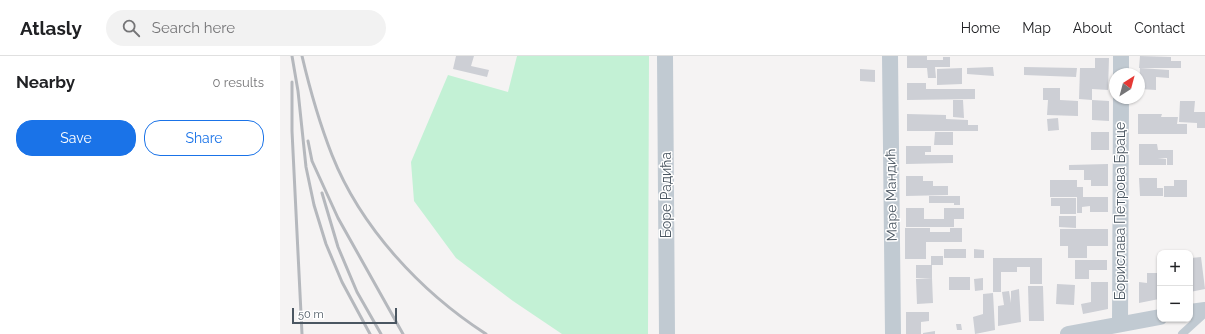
<!DOCTYPE html>
<html lang="en">
<head>
<meta charset="utf-8">
<style>
	body { margin:0; font-family:Raleway,sans-serif; background:#f2f2f2; color:#202124 }
	.controls { position:absolute; right:12px; bottom:12px; display:grid; overflow:hidden; border-radius:8px; box-shadow:0 1px 3px #0004 }
	.controls button { width:36px; height:36px; display:grid; place-items:center; padding:0; border:0; border-bottom:1px solid #e0e0e0; background:#fff; color:#202124; font:20px sans-serif }
	.compass { position:absolute; left:829px; top:12px; width:36px; height:36px; border-radius:50%; background:#fff; box-shadow:0 1px 3px #0004; rotate:36deg }
	.scale { position:absolute; left:12px; bottom:10px; width:105px; box-sizing:border-box; padding-left:4px; border:2px solid #4a5661; border-top:0; font-size:11px; line-height:14px; white-space:nowrap; color:#4a5661; -webkit-text-stroke:3px #fff; paint-order:stroke }
	.list { margin:0; padding:0; list-style:none }
	h2 { display:flex; justify-content:space-between; align-items:center; height:52px; margin:0; padding:0 16px; font-size:17px }
	h2 small { font-size:13px; font-weight:400; color:#757577 }
	.actions { display:flex; gap:8px; padding:12px 16px }
	.actions a { flex:1; padding:9px 0; border:1px solid #1a73e8; border-radius:16px; text-align:center; font-size:14px; color:#1a73e8 }
	.actions .main { background:#1a73e8; color:#fff }
	.icon { flex:none; width:22px; height:22px; fill:none; stroke:currentColor; stroke-width:2; stroke-linecap:round; stroke-linejoin:round }
	.map { position:relative; flex:none; width:925px; height:278px; overflow:hidden }
	header { display:flex; align-items:center; gap:24px; box-sizing:border-box; height:56px; padding:0 20px; background:#fff; border-bottom:1px solid #e0e0e0 }
	header strong { font-size:19px }
	nav { display:flex; gap:22px; margin-inline-start:auto; font-size:14px }
	.search { width:280px; height:36px; background:#f2f2f2; display:flex; align-items:center; gap:10px; box-sizing:border-box; padding:0 14px; border-radius:22px; color:#757577; font-size:15px }
	main { display:flex }
	aside { flex:1; background:#fff }
	.map>svg:first-child { display:block }
	.green { fill:#c3f1d5 }
	.building { fill:#cdcfd5 }
	.lines { fill:none; stroke-linecap:round; stroke-linejoin:round }
	.service { stroke:#c1cad2; stroke-width:8 }
	.minor { stroke:#c1cad2; stroke-width:16 }
	.rail { stroke:#b5b8bd; stroke-width:3 }
	.labels { text-anchor:middle; dominant-baseline:central; stroke-width:3; stroke-linejoin:round; paint-order:stroke }
	.street-label { font-size:14px; fill:#4a5661; stroke:#fff }
</style>
</head>
<body>
<header>
<strong>Atlasly</strong>
<div class="search"><svg class="icon" aria-label="search" viewBox="0 0 24 24"><circle cx="10" cy="10" r="6"/><path d="M15 15l6 6"/></svg>Search here</div>
<nav><a>Home</a><a>Map</a><a>About</a><a>Contact</a></nav>
</header>
<main>
<aside>
<h2>Nearby<small>0 results</small></h2>
<ul class="list">
</ul>
<div class="actions"><a class="main">Save</a><a>Share</a></div>
</aside>
<div class="map">
<svg width="925" height="278" viewBox="0 0 925 278">
	<rect width="100%" height="100%" fill="#f5f3f3"/>
	<!-- green -->
	<path class="green" d="M 237,0 L 369,0 L 368,278 L 282,278 L 233,245 L 176,202 L 134,145 L 131,106 L 168,19 L 228,36 Z"/>
	<!-- building -->
	<path class="building" d="M 176,0 L 194,0 L 191,10 L 209,14 L 207,21 L 173,13 Z
		M 627,0 L 647,0 L 647,4 L 663,4 L 663,1 L 670,1 L 670,11 L 655,11 L 656,22 L 648,22 L 647,12 L 627,12 Z
		M 860,0 L 891,1 L 891,5 L 901,5 L 901,12 L 859,12 Z
		M 815,2 L 829,2 L 828,34 L 812,33 L 812,44 L 799,43 L 800,12 L 815,12 Z
		M 713,11 L 714,20 L 687,18 L 687,12 Z
		M 744,11 L 797,12 L 796,21 L 744,19 Z
		M 682,12 L 682,28 L 657,29 L 657,13 Z
		M 860,12 L 889,14 L 889,22 L 876,21 L 876,34 L 859,33 Z
		M 580,13 L 595,14 L 595,26 L 580,25 Z
		M 627,27 L 646,27 L 646,33 L 695,33 L 695,43 L 627,44 Z
		M 763,32 L 780,32 L 780,44 L 798,45 L 798,60 L 767,59 L 768,44 L 763,44 Z
		M 673,44 L 683,44 L 684,62 L 673,61 Z
		M 812,44 L 829,45 L 829,65 L 812,64 Z
		M 900,45 L 915,45 L 914,56 L 925,56 L 925,72 L 917,72 L 917,67 L 899,66 Z
		M 627,58 L 666,59 L 666,63 L 688,64 L 688,69 L 698,69 L 698,75 L 627,75 Z
		M 858,58 L 882,58 L 881,61 L 898,61 L 897,68 L 907,68 L 907,78 L 858,78 Z
		M 778,62 L 779,74 L 768,75 L 767,63 Z
		M 655,76 L 673,76 L 673,89 L 654,89 Z
		M 811,76 L 829,76 L 829,94 L 811,94 Z
		M 859,88 L 877,88 L 878,94 L 893,94 L 893,109 L 887,109 L 887,102 L 878,102 L 886,103 L 886,109 L 859,109 Z
		M 626,90 L 651,90 L 651,96 L 645,96 L 645,99 L 673,99 L 673,107 L 626,108 Z
		M 828,108 L 828,130 L 811,130 L 811,124 L 804,124 L 804,114 L 789,114 L 789,109 Z
		M 626,120 L 643,120 L 643,125 L 653,125 L 653,130 L 668,130 L 668,139 L 626,140 Z
		M 859,122 L 877,122 L 877,132 L 883,132 L 883,140 L 860,140 Z
		M 770,124 L 797,124 L 797,131 L 803,131 L 803,141 L 828,141 L 828,156 L 810,156 L 810,150 L 802,151 L 802,157 L 797,157 L 797,141 L 770,141 Z
		M 894,124 L 907,124 L 907,141 L 884,141 L 884,130 L 894,130 Z
		M 649,140 L 680,140 L 680,149 L 674,149 L 674,147 L 649,147 Z
		M 771,142 L 796,142 L 796,158 L 780,158 L 780,150 L 771,150 Z
		M 626,152 L 644,152 L 644,163 L 664,163 L 664,152 L 684,152 L 684,163 L 674,163 L 674,171 L 626,171 Z
		M 779,160 L 796,160 L 796,172 L 779,171 Z
		M 625,172 L 650,172 L 650,176 L 670,176 L 670,172 L 682,172 L 682,186 L 646,186 L 646,203 L 625,203 Z
		M 780,173 L 828,173 L 828,190 L 807,190 L 807,202 L 788,202 L 788,190 L 780,190 Z
		M 664,193 L 686,193 L 686,202 L 664,202 Z
		M 694,193 L 704,194 L 704,202 L 694,202 Z
		M 651,200 L 663,200 L 663,209 L 651,209 Z
		M 921,201 L 925,233 L 910,236 L 910,219 L 912,218 L 911,202 Z
		M 713,202 L 762,202 L 762,228 L 750,228 L 750,211 L 737,211 L 737,216 L 721,216 L 721,236 L 713,236 Z
		M 795,204 L 827,204 L 827,214 L 809,214 L 809,223 L 795,223 Z
		M 636,209 L 652,209 L 652,222 L 636,222 Z
		M 867,217 L 879,217 L 879,243 L 859,247 L 859,226 L 867,227 Z
		M 669,221 L 690,221 L 690,234 L 669,234 Z
		M 652,222 L 653,247 L 637,248 L 636,223 Z
		M 703,222 L 703,234 L 695,235 L 694,223 Z
		M 811,226 L 828,226 L 828,253 L 803,258 L 801,248 L 811,246 Z
		M 777,228 L 795,229 L 794,249 L 776,248 Z
		M 748,230 L 763,230 L 764,265 L 749,265 Z
		M 739,233 L 741,266 L 718,270 L 718,250 L 724,249 L 722,236 L 729,235 L 731,247 L 731,235 Z
		M 713,237 L 715,274 L 695,278 L 693,261 L 703,258 L 703,238 Z
		M 626,256 L 649,256 L 649,265 L 641,266 L 641,278 L 626,278 Z
		M 676,268 L 681,268 L 682,274 L 677,274 Z
		M 655,275 L 655,278 L 643,278 L 643,277 Z"/>
	<g class="lines">
		<!-- service -->
		<path class="service" d="M 902,278 L 925,257"/>
		<!-- minor -->
		<path class="minor" d="M 385,0 L 387,278
			M 610,0 L 613,278
			M 841,18 L 841,0
			M 910,256 L 925,254
			M 840,268 L 841,42
			M 788,278 L 880,261"/>
		<!-- rail -->
		<path class="rail" d="M 12,0 L 18,35 L 26,111 L 34,149 L 46,188 L 62,226 L 90,278
			M 22,0 C 30,34 39,66 52,99 C 81,172 141,236 206,278
			M 12,26 L 12,75 L 22,278
			M 28,85 L 32,105 L 58,162 L 123,278
			M 42,137 L 58,191 L 77,236 L 101,278"/>
	</g>
	<g class="labels">
		<!-- street labels -->
		<g class="street-label">
			<text transform="translate(386 139) rotate(-90)">Боре Радића</text>
			<text transform="translate(611 139) rotate(-91)">Маре Мандић</text>
			<text transform="translate(840 155) rotate(-90)">Борислава Петрова Браце</text>
		</g>
	</g>
</svg>
<div class="controls">
<button>+</button>
<button>−</button>
</div>
<svg class="compass" viewBox="-18 -18 36 36"><path d="M0-13l5 13h-10z" fill="#e53935"/><path d="M0 13l5-13h-10z" fill="#757577"/></svg>
<div class="scale">50 m</div>
</div>
</main>
</body>
</html>
